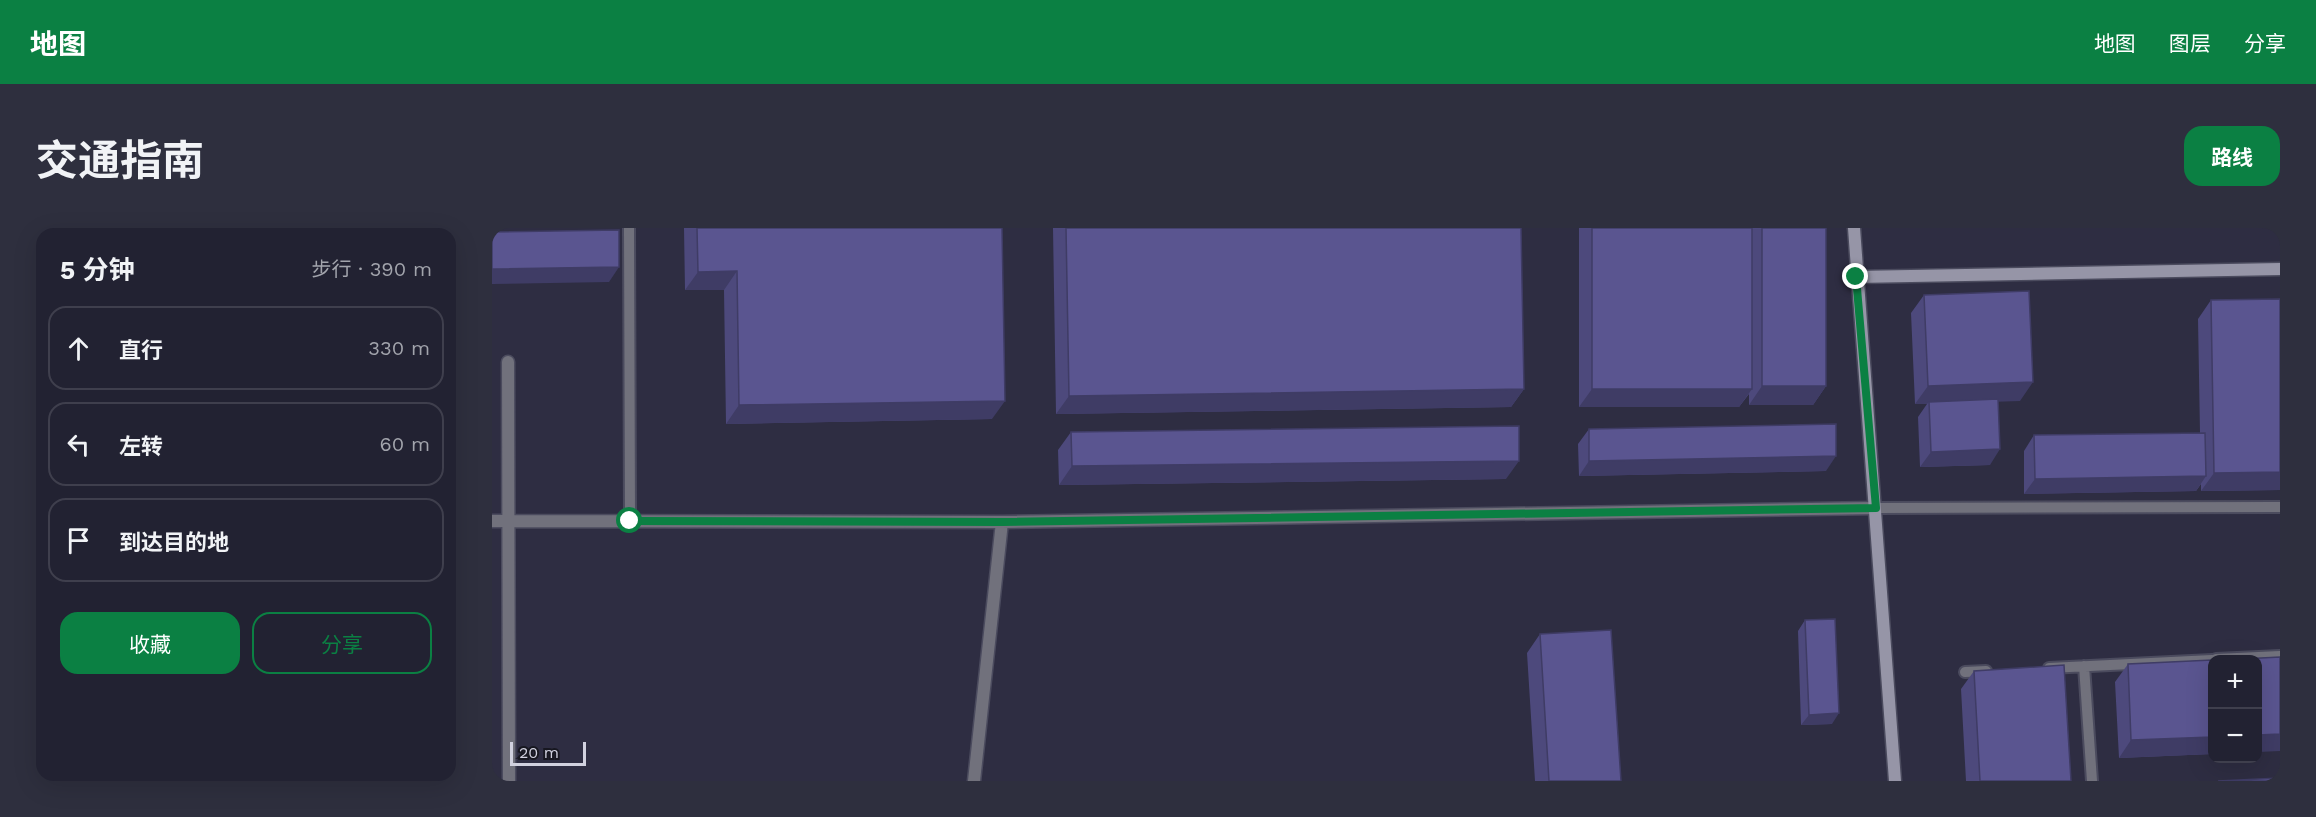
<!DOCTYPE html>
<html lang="zh">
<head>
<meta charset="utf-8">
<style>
	body { margin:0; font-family:"Work Sans","Noto Sans SC",sans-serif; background:#2e2f3e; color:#f1f3f6 }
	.controls { position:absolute; right:18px; bottom:18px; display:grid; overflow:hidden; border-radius:12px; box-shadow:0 6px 24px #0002 }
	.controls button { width:54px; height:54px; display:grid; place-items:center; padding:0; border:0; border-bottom:2px solid #3f3f4d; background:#222232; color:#f1f3f6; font:30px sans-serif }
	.scale { position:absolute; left:18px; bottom:15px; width:76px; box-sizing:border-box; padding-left:6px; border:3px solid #d1d1df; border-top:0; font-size:16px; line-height:21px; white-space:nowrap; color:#d1d1df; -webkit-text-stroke:4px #171720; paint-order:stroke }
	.stop { position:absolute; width:18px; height:18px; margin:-14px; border:4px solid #0b8043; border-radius:50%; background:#fff }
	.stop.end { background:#0b8043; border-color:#fff; box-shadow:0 2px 6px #0008 }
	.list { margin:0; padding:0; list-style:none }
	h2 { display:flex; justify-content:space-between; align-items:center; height:78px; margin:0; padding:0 24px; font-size:26px }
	h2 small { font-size:20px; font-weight:400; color:#a2a4ac }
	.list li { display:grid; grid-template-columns:39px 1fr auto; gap:18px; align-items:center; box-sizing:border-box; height:84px; margin:0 12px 12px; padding:0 12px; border:2px solid #3f3f4d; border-radius:18px }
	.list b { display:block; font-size:22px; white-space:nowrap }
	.list em { font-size:20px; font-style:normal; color:#a2a4ac }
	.actions { display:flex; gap:12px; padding:18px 24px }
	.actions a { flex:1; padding:14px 0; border:2px solid #0b8043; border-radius:18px; text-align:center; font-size:21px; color:#0b8043 }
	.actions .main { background:#0b8043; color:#fff }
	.icon { flex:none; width:33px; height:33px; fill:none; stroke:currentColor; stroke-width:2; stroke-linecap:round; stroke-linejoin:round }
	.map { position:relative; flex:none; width:1788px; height:553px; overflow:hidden; border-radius:18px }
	header { display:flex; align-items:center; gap:36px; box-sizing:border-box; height:84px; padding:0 30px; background:#0b8043; color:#fff }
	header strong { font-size:28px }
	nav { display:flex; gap:33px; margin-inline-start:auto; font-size:21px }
	.intro { display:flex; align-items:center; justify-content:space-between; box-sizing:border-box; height:144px; padding:0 36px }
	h1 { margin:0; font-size:42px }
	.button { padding:15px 27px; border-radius:18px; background:#0b8043; color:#fff; font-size:21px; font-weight:700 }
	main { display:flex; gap:36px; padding:0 36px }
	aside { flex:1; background:#222232; border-radius:18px; box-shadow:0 6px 24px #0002 }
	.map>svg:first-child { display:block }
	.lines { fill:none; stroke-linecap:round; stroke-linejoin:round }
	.lane-casing { stroke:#4b4b5e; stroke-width:14 }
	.street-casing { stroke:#4b4b5e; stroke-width:15 }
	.secondary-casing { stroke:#4b4b5e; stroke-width:15 }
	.lane { stroke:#71717c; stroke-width:10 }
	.street { stroke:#71717c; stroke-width:12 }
	.secondary { stroke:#9695a7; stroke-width:12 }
	.wall { fill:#4d497c }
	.shaded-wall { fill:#3f3c65 }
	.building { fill:#5a5590; stroke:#3f3c65; stroke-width:1.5 }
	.route { stroke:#0b8043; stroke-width:8 }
</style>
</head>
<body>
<header>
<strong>地图</strong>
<nav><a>地图</a><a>图层</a><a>分享</a></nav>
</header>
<div class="intro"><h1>交通指南</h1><a class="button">路线</a></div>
<main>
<aside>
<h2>5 分钟<small>步行 · 390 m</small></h2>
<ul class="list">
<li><svg class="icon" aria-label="ahead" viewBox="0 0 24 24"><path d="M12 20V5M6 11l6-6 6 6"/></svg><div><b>直行</b></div><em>330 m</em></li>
<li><svg class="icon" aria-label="left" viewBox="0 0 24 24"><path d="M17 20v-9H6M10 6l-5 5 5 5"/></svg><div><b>左转</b></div><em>60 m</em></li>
<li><svg class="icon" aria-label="arrive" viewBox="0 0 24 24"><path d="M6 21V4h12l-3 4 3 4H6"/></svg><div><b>到达目的地</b></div></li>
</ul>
<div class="actions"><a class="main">收藏</a><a>分享</a></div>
</aside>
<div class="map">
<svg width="1788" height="553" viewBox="0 0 1788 553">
	<rect width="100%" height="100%" fill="#2e2d42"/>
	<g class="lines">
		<!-- lane casing -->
		<g class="lane-casing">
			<path id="lane" d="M 137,0 L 138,293
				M 1384,280 L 1788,279
				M 1724,431 L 1788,428
				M 1592,438 L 1600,553
				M 1557,440 L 1720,432
				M 1473,444 L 1494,443"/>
		</g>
		<!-- street casing -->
		<g class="street-casing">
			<path id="street" d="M 16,134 L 17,553
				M 0,293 L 510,294 L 1384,280
				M 482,553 L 510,294"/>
		</g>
		<!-- secondary casing -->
		<g class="secondary-casing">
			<path id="secondary" d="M 1362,0 L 1403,553
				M 1364,49 L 1788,41"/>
		</g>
		<!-- lane -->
		<use href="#lane" class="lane"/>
		<!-- street -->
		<use href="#street" class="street"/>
		<!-- secondary -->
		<use href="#secondary" class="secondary"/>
	</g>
	<!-- wall -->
	<path class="wall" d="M 192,0 L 510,0 L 500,191 L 234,196 L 232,62 L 193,62 Z
		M 561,0 L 1029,0 L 1032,161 L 1019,179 L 564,186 Z
		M 1087,0 L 1334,0 L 1334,158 L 1321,177 L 1257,177 L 1257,166 L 1247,179 L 1087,179 Z
		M 1432,67 L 1528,173 L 1506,173 L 1498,237 L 1428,239 L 1426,189 L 1435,176 L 1423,176 L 1419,85 Z
		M 1788,71 L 1788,262 L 1709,263 L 1709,256 L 1704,263 L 1532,266 L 1532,223 L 1542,207 L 1708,205 L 1706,91 L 1719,72 Z
		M 1097,201 L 1334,243 L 1087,248 L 1086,216 Z
		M 579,204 L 1014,251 L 567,257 L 566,222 Z
		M 1313,392 L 1340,496 L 1309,497 L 1306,403 Z
		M 1048,406 L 1129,553 L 1043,553 L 1035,425 Z
		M 1720,432 L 1720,526 L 1627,530 L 1623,454 L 1636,436 Z
		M 1482,443 L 1579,553 L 1474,553 L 1469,461 Z"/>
	<!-- shaded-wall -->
	<path class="shaded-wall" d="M 127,39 L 117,54 L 0,56 L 0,41 Z
		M 245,43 L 232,62 L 193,62 L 206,44 Z
		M 1541,154 L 1528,173 L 1437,176 L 1437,174 L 1435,176 L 1423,176 L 1436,158 Z
		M 1270,158 L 1334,158 L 1321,177 L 1257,177 Z
		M 1032,161 L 1019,179 L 564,186 L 577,168 Z
		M 1100,161 L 1260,161 L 1247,179 L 1087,179 Z
		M 513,173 L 500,191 L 234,196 L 247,177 Z
		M 1508,221 L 1498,237 L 1428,239 L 1439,224 Z
		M 1344,228 L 1334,243 L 1087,248 L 1097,233 Z
		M 1027,233 L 1014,251 L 567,257 L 580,238 Z
		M 1788,244 L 1788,262 L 1709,263 L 1722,245 Z
		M 1714,248 L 1704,263 L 1532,266 L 1543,251 Z
		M 1347,485 L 1340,496 L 1309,497 L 1317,487 Z
		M 1788,506 L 1788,523 L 1766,524 L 1766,507 Z
		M 1720,509 L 1720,526 L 1627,530 L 1639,512 Z"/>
	<!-- building -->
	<path class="building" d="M 205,0 L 510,0 L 513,173 L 247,177 L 245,43 L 206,44 Z
		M 574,0 L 1029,0 L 1032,161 L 577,168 Z
		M 1100,0 L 1260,0 L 1260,161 L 1100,161 Z
		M 1270,0 L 1334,0 L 1334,158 L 1270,158 Z
		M 127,2 L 127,39 L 0,41 L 0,4 Z
		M 1537,63 L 1541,154 L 1436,158 L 1432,67 Z
		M 1788,71 L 1788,244 L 1722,245 L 1719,72 Z
		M 1506,171 L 1508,221 L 1439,224 L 1437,174 Z
		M 1344,196 L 1344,228 L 1097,233 L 1097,201 Z
		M 1027,198 L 1027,233 L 580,238 L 579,204 Z
		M 1713,205 L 1714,248 L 1543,251 L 1542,207 Z
		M 1343,391 L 1347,485 L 1317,487 L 1313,392 Z
		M 1119,402 L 1129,553 L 1057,553 L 1048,406 Z
		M 1788,429 L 1788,506 L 1766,507 L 1766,432 L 1731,432 Z
		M 1720,432 L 1720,509 L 1639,512 L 1636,436 Z
		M 1572,437 L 1579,553 L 1488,553 L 1482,443 Z
		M 1788,550 L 1788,553 L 1726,553 Z"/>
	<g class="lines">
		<!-- route -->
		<path class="route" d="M 138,293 L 510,294 L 1384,280 L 1364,49"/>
	</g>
</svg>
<div class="controls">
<button>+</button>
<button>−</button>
</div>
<div class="scale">20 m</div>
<div class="stop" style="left:138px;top:293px"></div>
<div class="stop end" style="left:1364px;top:49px"></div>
</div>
</main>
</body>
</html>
